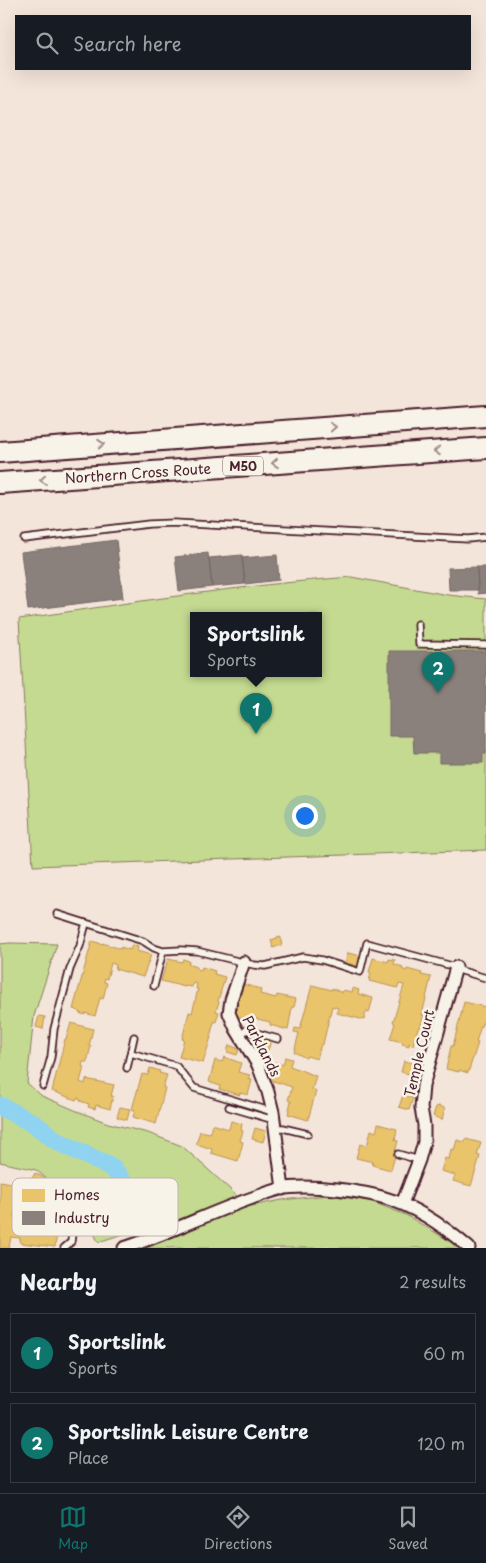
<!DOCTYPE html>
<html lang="en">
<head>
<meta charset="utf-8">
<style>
	body { margin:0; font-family:"Playpen Sans",sans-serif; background:#242831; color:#f1f3f6 }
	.you { position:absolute; left:304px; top:815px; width:18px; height:18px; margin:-12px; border:4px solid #fff; border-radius:50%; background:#1a73e8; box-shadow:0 0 0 8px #1a73e833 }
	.badge { display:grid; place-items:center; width:32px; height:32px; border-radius:50%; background:#0f766e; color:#fff; font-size:16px; font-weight:700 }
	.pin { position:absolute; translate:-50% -41px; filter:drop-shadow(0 1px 2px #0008) }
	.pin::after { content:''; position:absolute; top:26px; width:18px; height:15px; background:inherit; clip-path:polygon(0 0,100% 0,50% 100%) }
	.popup { position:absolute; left:190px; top:612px; width:132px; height:65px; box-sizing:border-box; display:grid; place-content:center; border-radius:0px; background:#171b24; filter:drop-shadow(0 1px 4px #0005); font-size:16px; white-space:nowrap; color:#9ea1a6 }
	.popup b { font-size:19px; color:#f1f3f6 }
	.popup::after { content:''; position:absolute; left:50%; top:100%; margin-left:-10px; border:10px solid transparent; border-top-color:#171b24 }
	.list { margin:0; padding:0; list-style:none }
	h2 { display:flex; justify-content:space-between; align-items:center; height:65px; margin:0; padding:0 20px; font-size:21px }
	h2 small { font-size:16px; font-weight:400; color:#9ea1a6 }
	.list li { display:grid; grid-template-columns:32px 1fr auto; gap:15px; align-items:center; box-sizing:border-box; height:80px; margin:0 10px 10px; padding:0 10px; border:1px solid #363941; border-radius:0px }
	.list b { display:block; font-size:19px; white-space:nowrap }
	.list p { margin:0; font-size:16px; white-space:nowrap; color:#9ea1a6 }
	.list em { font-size:16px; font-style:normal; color:#9ea1a6 }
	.icon { flex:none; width:28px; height:28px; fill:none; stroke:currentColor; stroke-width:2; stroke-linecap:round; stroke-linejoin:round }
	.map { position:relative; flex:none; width:486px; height:1248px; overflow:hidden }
	.search { position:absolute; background:#171b24; box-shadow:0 5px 20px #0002; left:15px; right:15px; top:15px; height:55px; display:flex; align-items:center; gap:12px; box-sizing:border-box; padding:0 18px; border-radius:0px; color:#9ea1a6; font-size:19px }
	.sheet { height:245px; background:#171b24 }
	nav { display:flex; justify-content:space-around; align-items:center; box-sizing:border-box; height:70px; border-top:1px solid #363941; background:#171b24; font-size:14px; color:#9ea1a6 }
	nav a { display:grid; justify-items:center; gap:2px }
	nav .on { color:#0f766e }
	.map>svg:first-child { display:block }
	.green { fill:#c4da90; stroke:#877c5e; fill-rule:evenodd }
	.homes { fill:#e9c46a; stroke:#b99257 }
	.industry { fill:#8a817c; stroke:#776464 }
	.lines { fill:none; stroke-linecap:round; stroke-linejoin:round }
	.river { stroke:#8fd3f1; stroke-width:19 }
	.lane-casing { stroke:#4a1f2b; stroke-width:9 }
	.street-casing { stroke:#4a1f2b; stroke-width:15 }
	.highway-casing { stroke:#4a1f2b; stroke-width:24 }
	.lane { stroke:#f7f3e8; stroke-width:5.5 }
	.street { stroke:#f7f3e8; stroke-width:11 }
	.highway { stroke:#f7f3e8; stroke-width:20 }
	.oneway { stroke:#a0898a }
	.labels { text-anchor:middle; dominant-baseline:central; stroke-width:5; stroke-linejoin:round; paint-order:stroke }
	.shield { fill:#f7f3e8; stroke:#7e5f64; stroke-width:1 }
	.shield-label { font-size:12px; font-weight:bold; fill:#4a1f2b }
	.street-label { font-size:14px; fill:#4a1f2b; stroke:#f7f3e8 }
	.key { fill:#f7f3e8; stroke:#c3b3af; stroke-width:1 }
	.key-label { font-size:14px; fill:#4a1f2b }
</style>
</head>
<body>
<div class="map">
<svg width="486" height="1248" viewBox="0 0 486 1248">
	<rect width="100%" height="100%" fill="#f4e5da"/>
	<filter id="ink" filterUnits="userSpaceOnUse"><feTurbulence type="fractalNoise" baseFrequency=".02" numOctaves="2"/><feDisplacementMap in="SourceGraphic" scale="10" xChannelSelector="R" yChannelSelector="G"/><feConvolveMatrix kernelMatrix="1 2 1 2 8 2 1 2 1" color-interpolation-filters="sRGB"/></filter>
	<g filter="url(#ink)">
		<!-- green -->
		<path class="green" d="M 351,577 L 448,595 L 486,599 L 486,850 L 33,866 L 19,619 C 129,603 240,585 351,577 ZM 194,615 L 318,615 L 318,673 L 194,673 Z
			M 10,943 L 57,944 L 34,1016 L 27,1083 L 42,1096 L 77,1111 L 108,1123 L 148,1133 L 182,1146 L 233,1192 L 246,1207 L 282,1200 L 328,1195 L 370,1201 L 406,1215 L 461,1248 L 146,1248 L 133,1231 L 98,1242 L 84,1210 L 36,1170 L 0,1162 L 0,944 Z"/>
		<!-- homes -->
		<path class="homes" d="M 280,937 L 282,945 L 273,948 L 271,940 Z
			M 92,941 L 102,944 L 102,943 L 121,949 L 121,947 L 130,950 L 132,945 L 138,947 L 137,951 L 151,955 L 143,977 L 115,969 L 116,965 L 111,963 L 107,979 L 105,978 L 104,982 L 107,983 L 103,999 L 100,998 L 95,1016 L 85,1013 L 85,1015 L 79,1013 L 79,1011 L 73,1009 Z
			M 348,953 L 361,956 L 358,966 L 345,963 Z
			M 373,958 L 388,962 L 389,959 L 395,960 L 394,964 L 403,967 L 402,969 L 406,971 L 407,969 L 422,973 L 421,975 L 431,977 L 422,1015 L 424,1015 L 420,1028 L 418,1028 L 413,1045 L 409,1043 L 409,1046 L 402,1044 L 403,1042 L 390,1039 L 395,1023 L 393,1022 L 404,985 L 399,984 L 398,988 L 369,981 L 371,973 L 369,972 Z
			M 168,959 L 182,962 L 183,959 L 189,961 L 188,964 L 197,967 L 197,969 L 201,970 L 202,967 L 215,971 L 214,974 L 225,977 L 218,1001 L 219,1002 L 216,1011 L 219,1012 L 216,1022 L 214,1022 L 210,1037 L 211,1037 L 203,1063 L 179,1057 L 184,1039 L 182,1039 L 189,1012 L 192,1013 L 198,989 L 196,989 L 197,984 L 193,983 L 192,987 L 185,986 L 185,987 L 161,981 Z
			M 242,984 L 257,988 L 261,990 L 260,994 L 276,998 L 277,995 L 296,999 L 294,1007 L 292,1007 L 288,1030 L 270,1025 L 270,1022 L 253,1018 L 252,1020 L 234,1016 L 241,993 L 240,993 Z
			M 312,985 L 332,990 L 332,988 L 342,993 L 343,990 L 352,992 L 353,988 L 359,990 L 358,994 L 373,998 L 369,1013 L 366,1012 L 364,1020 L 337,1013 L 338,1008 L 332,1006 L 323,1044 L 321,1044 L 317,1059 L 307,1056 L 306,1058 L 294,1052 L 299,1033 L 294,1032 L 295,1028 L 300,1029 Z
			M 464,1002 L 486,1007 L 486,1024 L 482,1023 L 480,1029 L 476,1042 L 478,1043 L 468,1073 L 459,1070 L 459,1072 L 446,1069 L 451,1046 L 453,1046 Z
			M 39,1016 L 45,1017 L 43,1029 L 36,1027 Z
			M 71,1023 L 93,1029 L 89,1046 L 91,1046 L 87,1062 L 83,1062 L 82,1066 L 84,1067 L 80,1082 L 85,1084 L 86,1079 L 114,1085 L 111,1096 L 113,1096 L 110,1109 L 96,1105 L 95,1109 L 88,1107 L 89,1104 L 80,1101 L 80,1099 L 77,1098 L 76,1100 L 52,1091 L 65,1039 L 66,1039 Z
			M 260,1038 L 271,1041 L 268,1050 L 257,1048 Z
			M 229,1045 L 239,1049 L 237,1055 L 227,1052 Z
			M 224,1057 L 241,1063 L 238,1072 L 250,1075 L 248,1079 L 252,1080 L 248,1095 L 240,1093 L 240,1095 L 219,1089 L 220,1086 L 209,1082 L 215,1060 L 222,1062 Z
			M 285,1057 L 292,1059 L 290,1066 L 316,1076 L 312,1090 L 316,1091 L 308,1120 L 288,1114 L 291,1101 L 288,1100 L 292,1087 L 270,1080 L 275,1062 L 283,1065 Z
			M 404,1061 L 413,1063 L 410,1074 L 401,1072 Z
			M 150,1068 L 160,1071 L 159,1073 L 167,1075 L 163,1087 L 165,1088 L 156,1124 L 133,1117 L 135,1110 L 132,1109 L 142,1074 L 148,1075 Z
			M 403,1095 L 413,1098 L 409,1110 L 399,1107 Z
			M 439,1106 L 445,1108 L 442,1120 L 433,1116 L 436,1107 Z
			M 120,1107 L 130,1109 L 127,1120 L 117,1117 Z
			M 231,1121 L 242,1124 L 241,1130 L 243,1131 L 240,1141 L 243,1142 L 238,1161 L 211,1153 L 212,1149 L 196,1144 L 200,1131 L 210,1133 L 212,1124 L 229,1129 Z
			M 378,1124 L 397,1129 L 395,1140 L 398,1141 L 395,1152 L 394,1152 L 393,1155 L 395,1156 L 391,1170 L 372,1165 L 373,1162 L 356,1158 L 360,1144 L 367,1146 L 371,1130 L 376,1132 Z
			M 255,1128 L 266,1131 L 263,1142 L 252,1139 Z
			M 466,1139 L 481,1143 L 477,1155 L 480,1156 L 471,1186 L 453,1181 L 455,1175 L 441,1171 L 445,1158 L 449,1159 L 451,1149 L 454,1150 L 457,1140 L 465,1142 Z
			M 35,1173 L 49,1181 L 38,1200 L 25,1192 Z
			M 0,1181 L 18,1184 L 14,1218 L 36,1221 L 37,1219 L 50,1221 L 49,1226 L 58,1227 L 55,1247 L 20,1243 L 20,1238 L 11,1237 L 9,1248 L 0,1248 Z
			M 79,1216 L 86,1217 L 84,1229 L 77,1228 Z"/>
		<!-- industry -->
		<path class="industry" d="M 116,540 L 123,598 L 28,610 L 21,552 Z
			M 208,553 L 212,587 L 179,591 L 175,557 Z
			M 242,555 L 245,584 L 212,587 L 209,558 Z
			M 277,555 L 279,580 L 245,584 L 242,558 Z
			M 477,567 L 478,590 L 449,590 L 448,568 Z
			M 477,567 L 486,567 L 486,593 L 478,594 Z
			M 389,651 L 486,651 L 486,754 L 483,754 L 483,763 L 439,763 L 439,753 L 414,753 L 413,736 L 389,736 Z"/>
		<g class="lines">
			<!-- river -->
			<path class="river" d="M 0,1106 L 33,1123 L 57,1141 L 113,1168 L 135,1198 L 144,1220"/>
			<!-- lane casing -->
			<g class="lane-casing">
				<path id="lane" d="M 24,539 L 149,524 L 174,523 L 468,539 L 486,537
					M 418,624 L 419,644 L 486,645
					M 57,914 L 143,941 L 154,948 L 163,951 L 181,950 L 197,951 L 254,965 L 265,966 L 303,957 L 322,960 L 360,972 L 367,943 L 456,967 L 462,971 L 486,978
					M 154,986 L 163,951
					M 240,1037 L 246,1030 L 278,1039
					M 131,1053 L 176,1066 L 194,1088 L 273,1112
					M 127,1068 L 134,1037
					M 43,1086 L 51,1057 L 54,1029 L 70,969 L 80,946 L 86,923
					M 229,1107 L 274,1120
					M 275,1128 L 283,1128 L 308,1134
					M 398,1154 L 419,1160
					M 64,1248 L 71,1242 L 74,1217"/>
			</g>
			<!-- street casing -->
			<g class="street-casing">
				<path id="street" d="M 244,962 L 231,1000 L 229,1013 L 236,1029 L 258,1065 L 268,1092 L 273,1112 L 283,1189
					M 402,1204 L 419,1160 L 424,1142 L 424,1125 L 421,1108 L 423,1086 L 456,967
					M 124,1248 C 177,1231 226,1204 280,1189 C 298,1185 319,1187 337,1189 C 353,1191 369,1193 385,1198 C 417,1207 445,1227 469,1248"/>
			</g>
			<!-- highway casing -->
			<g class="highway-casing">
				<path id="highway" d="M 0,452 L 486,416
					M 0,483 L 486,448"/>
			</g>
			<!-- lane -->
			<use href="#lane" class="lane"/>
			<!-- street -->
			<use href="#street" class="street"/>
			<!-- highway -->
			<use href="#highway" class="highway"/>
		</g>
		<!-- one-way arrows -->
		<defs><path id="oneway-chevron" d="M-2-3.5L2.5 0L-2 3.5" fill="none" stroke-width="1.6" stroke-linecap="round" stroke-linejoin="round" transform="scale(1.25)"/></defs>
		<g class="oneway">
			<use href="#oneway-chevron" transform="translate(333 427) rotate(-4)"/>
			<use href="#oneway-chevron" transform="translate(101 444) rotate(-4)"/>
			<use href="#oneway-chevron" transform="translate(437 451) rotate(176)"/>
			<use href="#oneway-chevron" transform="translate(275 463) rotate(176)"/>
			<use href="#oneway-chevron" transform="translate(43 480) rotate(176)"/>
		</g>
	</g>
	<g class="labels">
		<!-- shield labels -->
		<rect class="shield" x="223" y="456.5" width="40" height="19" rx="4"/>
		<g class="shield-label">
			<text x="243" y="466">M50</text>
		</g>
		<!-- street labels -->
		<g class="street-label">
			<text transform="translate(138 473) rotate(-4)">Northern Cross Route</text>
			<text transform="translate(262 1046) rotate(63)">Parklands</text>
			<text transform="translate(419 1053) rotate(-77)">Temple Court</text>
		</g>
	</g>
	<!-- legend -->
	<rect x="12" y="1178" width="166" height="58" rx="8" class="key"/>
	<rect x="22" y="1189" width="23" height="13" fill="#e9c46a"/>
	<rect x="22" y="1211" width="23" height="14" fill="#8a817c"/>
	<g class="key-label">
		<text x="54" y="1200">Homes</text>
		<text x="54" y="1223">Industry</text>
	</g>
</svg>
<div class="you"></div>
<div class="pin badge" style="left:256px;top:734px">1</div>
<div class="popup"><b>Sportslink</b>Sports</div>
<div class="pin badge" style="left:438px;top:693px">2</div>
<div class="search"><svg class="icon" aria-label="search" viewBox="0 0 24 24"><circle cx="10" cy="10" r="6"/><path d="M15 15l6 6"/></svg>Search here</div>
</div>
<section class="sheet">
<h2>Nearby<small>2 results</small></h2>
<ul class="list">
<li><span class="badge">1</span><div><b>Sportslink</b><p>Sports</p></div><em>60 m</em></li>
<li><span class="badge">2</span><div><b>Sportslink Leisure Centre</b><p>Place</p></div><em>120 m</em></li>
</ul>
</section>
<nav>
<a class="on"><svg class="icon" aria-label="map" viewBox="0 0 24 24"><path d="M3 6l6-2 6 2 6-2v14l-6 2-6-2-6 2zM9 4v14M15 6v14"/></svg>Map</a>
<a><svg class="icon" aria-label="directions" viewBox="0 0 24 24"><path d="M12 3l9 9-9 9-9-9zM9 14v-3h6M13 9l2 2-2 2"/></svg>Directions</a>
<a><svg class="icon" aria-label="saved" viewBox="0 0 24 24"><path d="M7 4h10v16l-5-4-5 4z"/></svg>Saved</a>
</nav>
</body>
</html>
